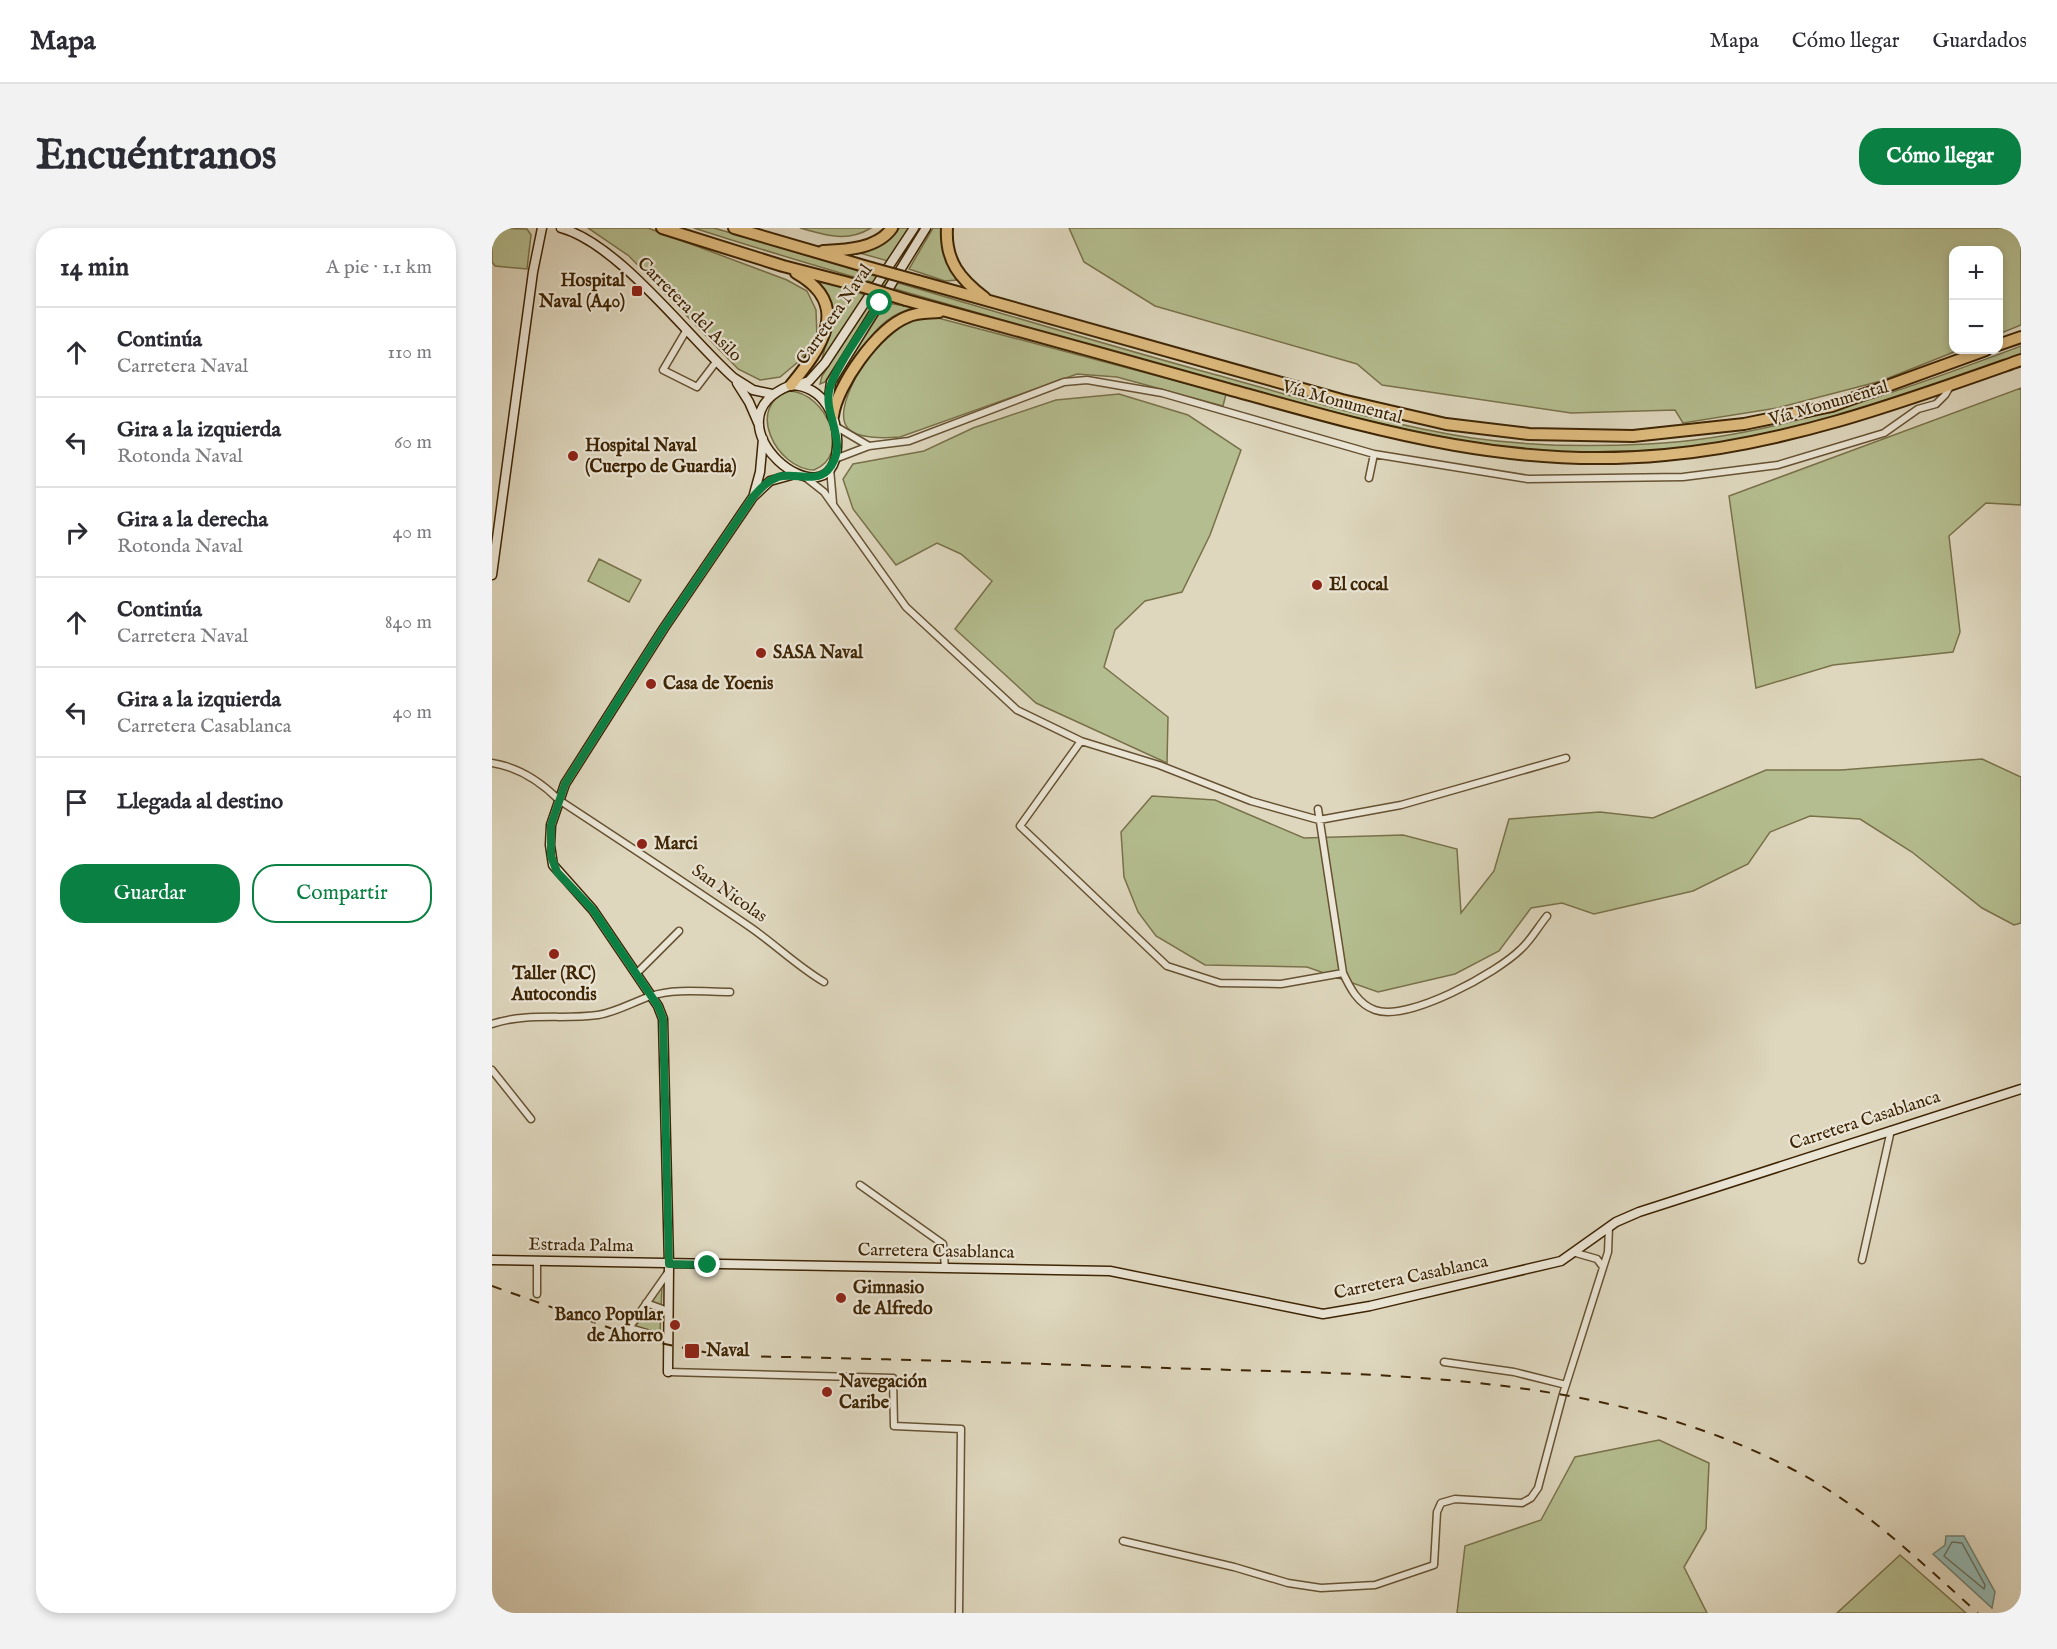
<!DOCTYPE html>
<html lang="es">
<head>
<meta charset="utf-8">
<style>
	body { margin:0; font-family:"IM FELL English",serif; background:#f2f2f3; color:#2b2b33 }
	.controls { position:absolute; right:18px; top:18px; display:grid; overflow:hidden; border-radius:12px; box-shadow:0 3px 9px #0003 }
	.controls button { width:54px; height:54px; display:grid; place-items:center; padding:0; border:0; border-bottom:2px solid #e1e1e2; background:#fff; color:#2b2b33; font:30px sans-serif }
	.stop { position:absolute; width:18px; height:18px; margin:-14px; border:4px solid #0b8043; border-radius:50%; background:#fff }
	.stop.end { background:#0b8043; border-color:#fff; box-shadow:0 2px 6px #0008 }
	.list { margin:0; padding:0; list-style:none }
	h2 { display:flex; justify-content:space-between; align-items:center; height:78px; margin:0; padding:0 24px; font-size:26px }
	h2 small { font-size:20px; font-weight:400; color:#7c7c81 }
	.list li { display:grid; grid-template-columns:39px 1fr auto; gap:18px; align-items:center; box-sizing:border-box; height:90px; padding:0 24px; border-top:2px solid #e1e1e2 }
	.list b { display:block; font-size:22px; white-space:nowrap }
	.list p { margin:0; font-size:20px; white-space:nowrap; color:#7c7c81 }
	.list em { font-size:20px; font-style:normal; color:#7c7c81 }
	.actions { display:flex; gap:12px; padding:18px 24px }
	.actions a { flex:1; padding:14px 0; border:2px solid #0b8043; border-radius:24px; text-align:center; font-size:21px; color:#0b8043 }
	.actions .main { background:#0b8043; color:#fff }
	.icon { flex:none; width:33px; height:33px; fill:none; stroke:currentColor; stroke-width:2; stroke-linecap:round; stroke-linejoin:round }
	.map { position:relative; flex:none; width:1529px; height:1385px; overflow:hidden; border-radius:24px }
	header { display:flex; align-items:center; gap:36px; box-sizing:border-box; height:84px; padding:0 30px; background:#fff; border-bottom:2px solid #e1e1e2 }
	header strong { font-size:28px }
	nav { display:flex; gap:33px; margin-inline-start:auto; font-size:21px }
	.intro { display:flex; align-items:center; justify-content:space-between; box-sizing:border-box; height:144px; padding:0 36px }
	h1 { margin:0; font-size:42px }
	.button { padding:15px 27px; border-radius:24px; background:#0b8043; color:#fff; font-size:21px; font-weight:700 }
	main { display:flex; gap:36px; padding:0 36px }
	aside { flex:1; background:#fff; border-radius:24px; box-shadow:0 3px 9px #0003 }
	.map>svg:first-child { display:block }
	.green { fill:#b4bd8f; stroke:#79714a; stroke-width:1.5 }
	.water { fill:#93b9b4; stroke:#717e6e; stroke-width:1.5 }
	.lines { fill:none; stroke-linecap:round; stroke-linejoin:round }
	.shore { stroke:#686f5c; stroke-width:1.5 }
	.street-casing { stroke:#665232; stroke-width:9 }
	.secondary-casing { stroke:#3e2504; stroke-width:11 }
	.highway-casing { stroke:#3e2504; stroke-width:14 }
	.street { stroke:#eae5d5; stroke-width:6 }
	.secondary { stroke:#eae5d5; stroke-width:8 }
	.highway { stroke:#dfbc7f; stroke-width:10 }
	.rail { stroke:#3e2504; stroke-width:2; stroke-dasharray:10 10; stroke-linecap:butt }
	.highway-bridge-casing { stroke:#3e2504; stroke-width:14; stroke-linecap:butt }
	.highway-bridge { stroke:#dfbc7f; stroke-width:10 }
	.route { stroke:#0b8043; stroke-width:8 }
	.poi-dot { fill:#8f2418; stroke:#eae5d5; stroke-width:2 }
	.labels { text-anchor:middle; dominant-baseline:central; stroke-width:4.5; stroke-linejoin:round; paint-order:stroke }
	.poi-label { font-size:18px; font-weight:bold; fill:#3e2504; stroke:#eae5d5; text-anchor:start }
	.street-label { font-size:18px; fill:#3e2504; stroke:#eae5d5 }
</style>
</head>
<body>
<header>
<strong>Mapa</strong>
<nav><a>Mapa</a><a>Cómo llegar</a><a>Guardados</a></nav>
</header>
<div class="intro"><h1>Encuéntranos</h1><a class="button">Cómo llegar</a></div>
<main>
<aside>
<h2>14 min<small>A pie · 1.1 km</small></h2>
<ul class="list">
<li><svg class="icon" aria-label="ahead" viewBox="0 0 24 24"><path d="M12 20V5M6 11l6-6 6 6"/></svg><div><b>Continúa</b><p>Carretera Naval</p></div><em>110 m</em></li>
<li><svg class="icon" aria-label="left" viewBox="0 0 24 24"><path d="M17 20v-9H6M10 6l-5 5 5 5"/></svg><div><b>Gira a la izquierda</b><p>Rotonda Naval</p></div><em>60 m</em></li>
<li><svg class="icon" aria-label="right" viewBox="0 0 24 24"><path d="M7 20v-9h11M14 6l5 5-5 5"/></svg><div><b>Gira a la derecha</b><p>Rotonda Naval</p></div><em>40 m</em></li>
<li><svg class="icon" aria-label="ahead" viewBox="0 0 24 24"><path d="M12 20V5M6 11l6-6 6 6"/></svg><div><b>Continúa</b><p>Carretera Naval</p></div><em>840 m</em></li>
<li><svg class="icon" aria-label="left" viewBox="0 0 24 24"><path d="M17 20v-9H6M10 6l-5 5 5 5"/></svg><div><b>Gira a la izquierda</b><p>Carretera Casablanca</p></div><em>40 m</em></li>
<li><svg class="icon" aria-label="arrive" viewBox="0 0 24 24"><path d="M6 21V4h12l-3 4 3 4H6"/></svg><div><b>Llegada al destino</b></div></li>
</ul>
<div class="actions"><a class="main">Guardar</a><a>Compartir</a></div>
</aside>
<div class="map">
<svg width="1529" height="1385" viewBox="0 0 1529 1385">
	<rect width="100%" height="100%" fill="#ded7be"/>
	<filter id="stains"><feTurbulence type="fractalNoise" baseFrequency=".00333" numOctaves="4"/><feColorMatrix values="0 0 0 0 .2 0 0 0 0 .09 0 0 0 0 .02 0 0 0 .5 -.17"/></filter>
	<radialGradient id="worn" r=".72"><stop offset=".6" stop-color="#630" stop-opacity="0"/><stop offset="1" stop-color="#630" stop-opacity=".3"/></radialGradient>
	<!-- green -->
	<path class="green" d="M 0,0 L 35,1 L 39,7 L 35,41 L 3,38 L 0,34 Z
		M 96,0 L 156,0 L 295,52 L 315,63 L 324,82 L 325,110 L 306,134 L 288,149 L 268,152 L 246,141 L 137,28 Z
		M 202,0 L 222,0 C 385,48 547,98 710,143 C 799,167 889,196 980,210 C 1037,218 1099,219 1156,216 C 1283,210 1411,162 1529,118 L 1529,126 C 1411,170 1291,212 1164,223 C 1036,234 913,204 791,171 C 731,155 671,138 612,121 C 475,81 337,44 202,0 Z
		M 308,0 L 379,0 C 354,15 335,7 308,0 Z
		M 408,0 L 417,0 L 396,33 L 364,24 L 387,18 Z
		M 441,0 L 451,0 L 455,35 L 465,52 L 453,53 L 417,41 Z
		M 577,0 L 1529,0 L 1529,97 L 1507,106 L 1506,22 L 1462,22 L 1462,122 L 1467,122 L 1389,153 L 1285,180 L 1191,195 L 1183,182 L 1079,185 L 890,157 L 865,136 L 663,78 L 592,34 Z
		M 333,52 L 373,67 L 329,134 L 337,106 L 324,53 Z
		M 381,70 L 386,72 L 333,154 L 328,156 L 330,148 Z
		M 394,75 L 428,80 C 384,82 365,132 344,164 L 347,149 Z
		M 424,89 L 446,90 L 734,166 L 731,178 L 625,149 L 585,146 L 408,209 C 354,213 337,201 364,149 C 370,136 380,118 392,108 C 401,100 414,95 424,89 Z
		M 1529,160 L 1529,277 L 1494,275 L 1457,308 L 1468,404 L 1461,424 L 1341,437 L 1264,460 L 1237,268 Z
		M 298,163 C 334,165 361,226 322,242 C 284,241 252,177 298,163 Z
		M 627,166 L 696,187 L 749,222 L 718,307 L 690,364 L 653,373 L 623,402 L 612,439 L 676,489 L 675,535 L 544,475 L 463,401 L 500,353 L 469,326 L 445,315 L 404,337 L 361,281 L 351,251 L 361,236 L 432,223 L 481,200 L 564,172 Z
		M 107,331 L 149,352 L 137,374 L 96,353 Z
		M 1490,531 L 1529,549 L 1529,695 L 1522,697 L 1490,680 L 1420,624 L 1368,591 L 1318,588 L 1278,604 L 1256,636 L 1201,663 L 1102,686 L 1070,675 L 1039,680 L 1007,723 L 963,746 L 886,764 L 815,739 L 713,737 L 664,708 L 646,684 L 632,649 L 629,604 L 660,568 L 723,572 L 812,610 L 911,607 L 965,621 L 969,685 L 1002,643 L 1017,591 L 1108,584 L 1161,590 L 1274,542 L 1349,542 Z
		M 170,1058 L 168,1106 L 144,1098 Z
		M 1167,1212 L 1217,1235 L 1214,1301 L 1192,1339 L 1215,1385 L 965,1385 L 973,1318 L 1049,1292 L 1083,1229 Z
		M 1408,1327 L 1474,1385 L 1345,1385 Z"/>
	<!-- water -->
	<path class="water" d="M 1454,1308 L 1472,1308 L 1503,1364 L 1500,1380 L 1441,1326 L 1453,1317 Z"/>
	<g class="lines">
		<!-- shore -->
		<path class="shore" d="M 1460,1314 L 1470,1315 L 1493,1357 L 1492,1361 L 1452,1328 Z"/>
		<!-- street casing -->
		<g class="street-casing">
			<path id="street" d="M 194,103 L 171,142 L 205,159 L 224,134
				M 343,198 L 377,218
				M 343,231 L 377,218 L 417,213 L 572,154 L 595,152 L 670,165 L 882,226 L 1036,251 L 1191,249 L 1286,237 L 1392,205 L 1426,181 L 1444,176 L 1453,167 L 1459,157
				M 338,240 L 341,275
				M 313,249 L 332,264 L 414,379 L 525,482 L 589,513 L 667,537 L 759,573 L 827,592 L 909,577 L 1074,530
				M 877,250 L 882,226
				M 589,513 L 528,598 L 675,738 L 728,755 L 789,756 L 851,745
				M 0,535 C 26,539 49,554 67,572 C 131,614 195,656 258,699 C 284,717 305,738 332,754
				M 826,581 L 851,745 C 858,760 866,776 883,782 C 916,794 1005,745 1029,721 C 1039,712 1046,699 1055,688
				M 144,746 L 187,703
				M 0,796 C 35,784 71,792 106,787 C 125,784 141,774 159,768 C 182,760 214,764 238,764
				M 0,842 L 39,891
				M 368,957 L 451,1016 L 453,1040
				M 1084,1025 L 1105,1031 L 1111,1039
				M 1370,1032 L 1399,902
				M 45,1034 L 45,1066
				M 154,1075 L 176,1083
				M 176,1111 L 137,1100 L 177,1043
				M 952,1134 L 1022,1144 L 1074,1157
				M 176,1144 L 401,1150 L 402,1198 L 469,1201 L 467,1385
				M 631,1313 L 742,1339 L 796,1355 L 829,1360 L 883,1357 L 942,1337 L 945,1284 L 949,1275 L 963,1271 L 1030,1275 L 1039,1270 L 1046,1260 L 1071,1166 L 1116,1024 L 1117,999"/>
		</g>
		<!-- secondary casing -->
		<g class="secondary-casing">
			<path id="secondary" d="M 69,0 C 127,16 195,108 242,150 L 261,162 L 280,166
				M 245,155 L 257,174 L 267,197
				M 299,157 C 332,158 347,190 345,219 C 341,302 207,193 299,157 Z
				M 305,157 L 317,153 L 333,135 L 422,0
				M 336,177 L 339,154 L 434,0
				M 262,266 L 268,244 L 271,211
				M 0,347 L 41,44 L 50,0
				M 0,1032 L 618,1043 L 831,1086 L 878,1078 L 1069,1033 L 1124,994 L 1147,984 L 1529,861
				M 176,1144 L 177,1036 L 171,791 L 166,778 L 101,682 L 61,637 L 58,617 L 59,597 L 73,556 L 172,400 L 261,269 L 278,253 L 303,246"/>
		</g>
		<!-- highway casing -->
		<g class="highway-casing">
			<path id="highway" d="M 170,0 L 291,38 L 372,59
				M 242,0 L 379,40
				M 455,0 C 453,33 468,51 493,70
				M 331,23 C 354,22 385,21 400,0
				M 426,53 L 850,172 L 954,196 L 1037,206 L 1141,208 L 1252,196 L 1340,178 L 1494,122
				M 414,72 C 521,101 629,131 736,161 C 884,202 1017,242 1173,227 C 1296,216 1413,173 1529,132
				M 1506,117 L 1529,109
				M 299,157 C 329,120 361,77 304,45
				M 341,188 C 345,157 385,101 415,89 C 425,84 436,85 447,84"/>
		</g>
		<!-- street -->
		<use href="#street" class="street"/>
		<!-- secondary -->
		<use href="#secondary" class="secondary"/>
		<!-- highway -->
		<use href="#highway" class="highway"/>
		<!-- rail -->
		<path class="rail" d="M 0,1058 L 149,1111 L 231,1128 C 379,1130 527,1135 675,1140 C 883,1147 1109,1142 1298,1240 C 1371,1277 1425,1331 1486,1385"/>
		<!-- highway-bridge casing -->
		<g class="highway-bridge-casing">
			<path id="highway-bridge" d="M 379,40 L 426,53
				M 372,59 L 414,72"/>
		</g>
		<!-- highway-bridge -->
		<use href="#highway-bridge" class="highway-bridge"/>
	</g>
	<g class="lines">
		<!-- route -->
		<path class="route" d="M 216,1037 L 177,1036 L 171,791 L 166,778 L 101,682 L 65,644 L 59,628 L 59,597 L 73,556 L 172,400 L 261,269 C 268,261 275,253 286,249 C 301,244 323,255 335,243 C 359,217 332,190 337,163 C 341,142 375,96 388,75"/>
	</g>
	<!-- markers -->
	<g class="poi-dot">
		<rect x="139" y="57" width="12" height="12" rx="3"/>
		<circle cx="81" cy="228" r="6"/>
		<circle cx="825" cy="357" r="6"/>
		<circle cx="269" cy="425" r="6"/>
		<circle cx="159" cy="456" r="6"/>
		<circle cx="150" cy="616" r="6"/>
		<circle cx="62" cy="726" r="6"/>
		<circle cx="349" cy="1070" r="6"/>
		<circle cx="183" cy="1097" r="6"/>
		<rect x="192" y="1115" width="16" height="16" rx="3"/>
		<circle cx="335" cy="1164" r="6"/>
	</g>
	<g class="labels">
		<!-- poi labels -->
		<g class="poi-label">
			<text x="133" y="53" text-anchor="end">Hospital<tspan x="133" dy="21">Naval (A40)</tspan></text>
			<text x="93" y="218">Hospital Naval<tspan x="93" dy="21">(Cuerpo de Guardia)</tspan></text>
			<text x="837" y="357">El cocal</text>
			<text x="281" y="425">SASA Naval</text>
			<text x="171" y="456">Casa de Yoenis</text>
			<text x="162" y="616">Marci</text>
			<text x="62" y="746" text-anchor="middle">Taller (RC)<tspan x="62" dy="21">Autocondis</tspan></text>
			<text x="361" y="1060">Gimnasio<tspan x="361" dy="21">de Alfredo</tspan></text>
			<text x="171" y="1087" text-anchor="end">Banco Popular<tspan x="171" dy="21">de Ahorro</tspan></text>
			<text x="214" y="1123">Naval</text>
			<text x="347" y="1154">Navegación<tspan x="347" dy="21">Caribe</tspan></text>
		</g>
		<!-- street labels -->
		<g class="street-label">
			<text transform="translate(197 82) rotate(45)">Carretera del Asilo</text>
			<text transform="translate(343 87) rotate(-55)">Carretera Naval</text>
			<text transform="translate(850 175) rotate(15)">Vía Monumental</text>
			<text transform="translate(1337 176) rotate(-16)">Vía Monumental</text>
			<text transform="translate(237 666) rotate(35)">San Nicolas</text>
			<text transform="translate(1373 893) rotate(-18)">Carretera Casablanca</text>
			<text transform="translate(89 1018) rotate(1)">Estrada Palma</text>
			<text transform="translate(444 1024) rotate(1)">Carretera Casablanca</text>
			<text transform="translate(919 1050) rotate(-12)">Carretera Casablanca</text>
		</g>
	</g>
	<rect width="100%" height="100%" filter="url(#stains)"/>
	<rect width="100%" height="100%" fill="url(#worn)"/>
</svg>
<div class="controls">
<button>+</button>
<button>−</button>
</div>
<div class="stop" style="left:388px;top:75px"></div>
<div class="stop end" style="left:216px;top:1037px"></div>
</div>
</main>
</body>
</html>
